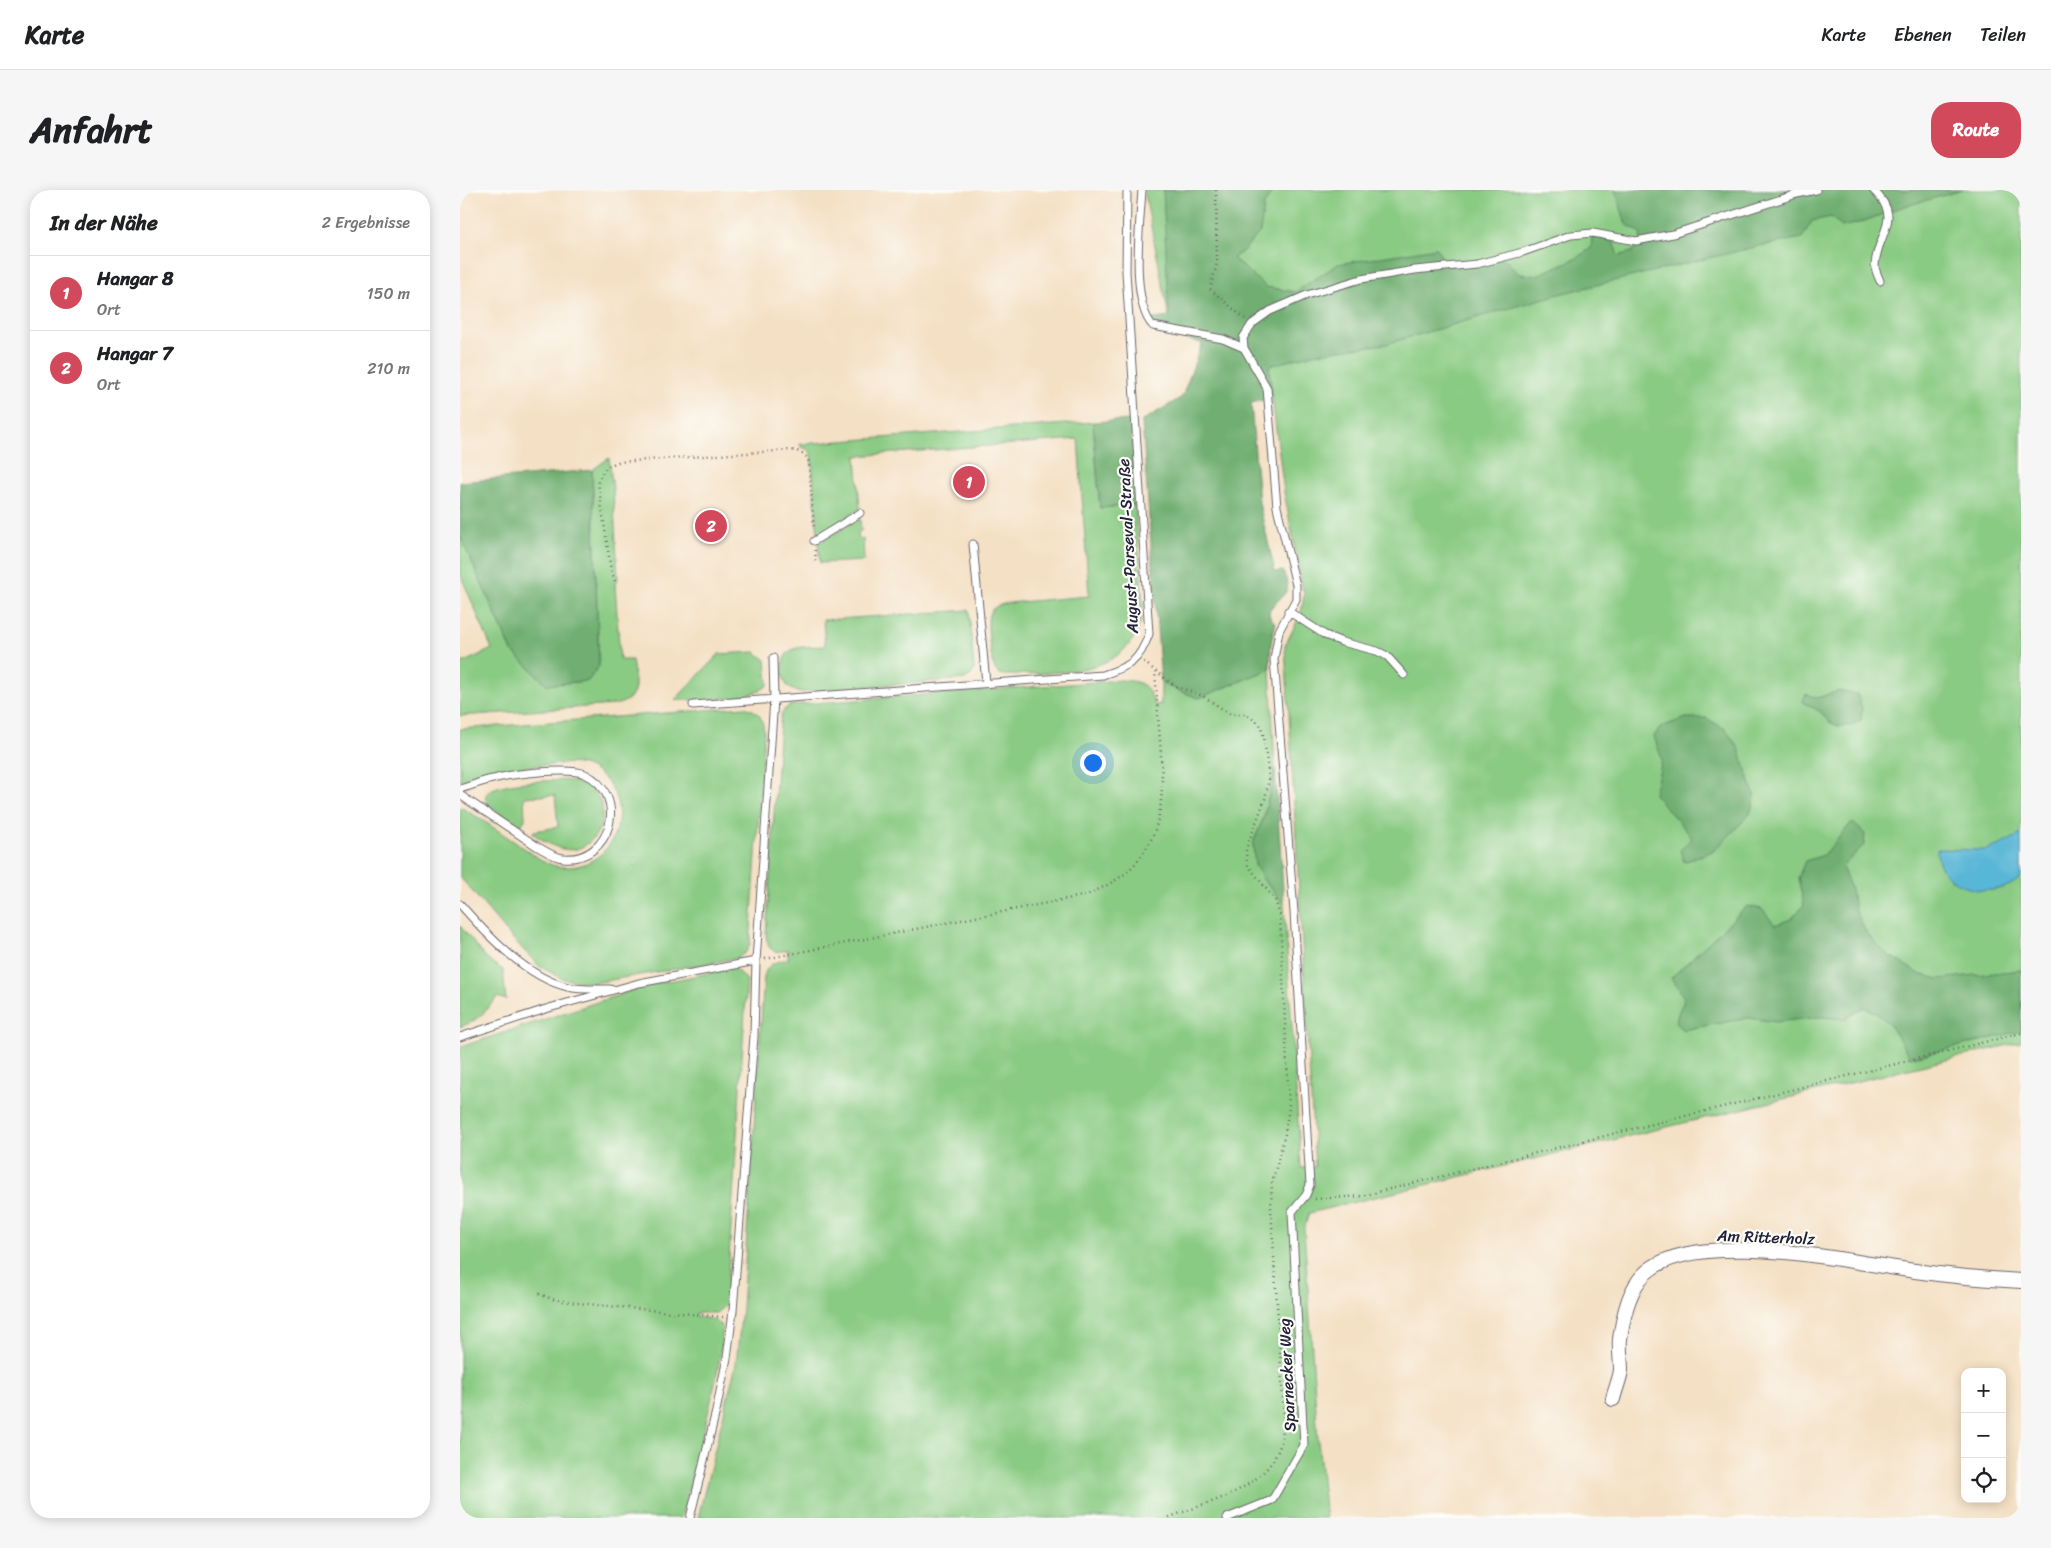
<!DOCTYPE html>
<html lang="de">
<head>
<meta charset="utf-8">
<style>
	body { margin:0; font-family:Sriracha,sans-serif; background:#f6f6f6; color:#202124 }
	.controls { position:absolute; right:15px; bottom:15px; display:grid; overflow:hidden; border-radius:10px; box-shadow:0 2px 12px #0003 }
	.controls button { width:45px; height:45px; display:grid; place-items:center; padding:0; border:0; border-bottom:1px solid #e0e0e0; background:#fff; color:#202124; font:25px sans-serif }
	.you { position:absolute; left:632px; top:572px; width:18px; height:18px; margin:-12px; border:4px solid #fff; border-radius:50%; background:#1a73e8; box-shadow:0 0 0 8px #1a73e833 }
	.badge { display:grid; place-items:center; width:32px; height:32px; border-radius:50%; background:#d1495b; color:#fff; font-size:16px; font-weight:700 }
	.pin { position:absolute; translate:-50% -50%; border:2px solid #fff; box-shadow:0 1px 5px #0006 }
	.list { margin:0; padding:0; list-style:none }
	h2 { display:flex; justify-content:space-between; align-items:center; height:65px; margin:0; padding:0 20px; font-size:21px }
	h2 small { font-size:16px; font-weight:400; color:#757577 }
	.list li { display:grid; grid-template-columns:32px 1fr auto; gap:15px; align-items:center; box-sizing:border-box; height:75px; padding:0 20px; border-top:1px solid #e0e0e0 }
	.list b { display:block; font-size:19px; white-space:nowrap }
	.list p { margin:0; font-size:16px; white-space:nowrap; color:#757577 }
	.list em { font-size:16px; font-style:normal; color:#757577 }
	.icon { flex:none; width:28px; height:28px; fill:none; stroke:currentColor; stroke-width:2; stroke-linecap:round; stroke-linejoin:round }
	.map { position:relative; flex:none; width:1561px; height:1328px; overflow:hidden; border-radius:20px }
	header { display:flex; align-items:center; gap:30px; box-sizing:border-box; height:70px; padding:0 25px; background:#fff; border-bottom:1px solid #e0e0e0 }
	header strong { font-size:24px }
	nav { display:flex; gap:28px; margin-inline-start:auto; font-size:18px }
	.intro { display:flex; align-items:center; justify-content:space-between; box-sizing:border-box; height:120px; padding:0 30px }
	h1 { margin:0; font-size:35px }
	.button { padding:12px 22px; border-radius:20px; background:#d1495b; color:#fff; font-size:18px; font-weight:700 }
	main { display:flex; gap:30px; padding:0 30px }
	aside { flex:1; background:#fff; border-radius:20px; box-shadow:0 2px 12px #0003 }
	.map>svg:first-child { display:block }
	.green { fill:#8acb83; stroke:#56765f }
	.forest { fill:#6faf71; stroke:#486856 }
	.water { fill:#58b6d6; stroke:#3d6c88 }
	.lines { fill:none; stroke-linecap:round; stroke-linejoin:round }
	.lane-casing { stroke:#6c646b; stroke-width:9 }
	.street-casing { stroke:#6c646b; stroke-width:16 }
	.path { stroke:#6c646b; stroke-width:2.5; stroke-dasharray:1 4; stroke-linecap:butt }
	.lane { stroke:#fff; stroke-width:7 }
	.street { stroke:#fff; stroke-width:14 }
	.labels { text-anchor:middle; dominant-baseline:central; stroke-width:4.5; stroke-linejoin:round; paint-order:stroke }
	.street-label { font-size:16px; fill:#22223b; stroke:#fdfcf7 }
</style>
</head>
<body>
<header>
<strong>Karte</strong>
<nav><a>Karte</a><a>Ebenen</a><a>Teilen</a></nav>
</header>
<div class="intro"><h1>Anfahrt</h1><a class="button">Route</a></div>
<main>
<aside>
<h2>In der Nähe<small>2 Ergebnisse</small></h2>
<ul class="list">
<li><span class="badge">1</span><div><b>Hangar 8</b><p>Ort</p></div><em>150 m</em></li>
<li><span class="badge">2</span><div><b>Hangar 7</b><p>Ort</p></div><em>210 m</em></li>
</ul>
</aside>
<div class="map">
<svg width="1561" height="1328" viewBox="0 0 1561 1328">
	<rect width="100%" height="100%" fill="#fdfcf7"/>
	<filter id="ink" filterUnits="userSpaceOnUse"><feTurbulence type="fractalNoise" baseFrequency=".02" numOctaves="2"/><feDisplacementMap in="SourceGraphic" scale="10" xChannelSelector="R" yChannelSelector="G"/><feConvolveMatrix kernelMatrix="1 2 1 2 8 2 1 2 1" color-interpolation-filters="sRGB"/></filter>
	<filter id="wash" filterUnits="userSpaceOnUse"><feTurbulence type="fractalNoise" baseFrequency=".0096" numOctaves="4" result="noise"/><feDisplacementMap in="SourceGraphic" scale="20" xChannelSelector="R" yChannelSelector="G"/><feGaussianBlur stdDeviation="1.12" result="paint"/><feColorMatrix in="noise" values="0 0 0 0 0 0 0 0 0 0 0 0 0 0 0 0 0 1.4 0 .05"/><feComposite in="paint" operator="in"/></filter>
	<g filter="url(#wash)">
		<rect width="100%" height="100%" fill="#f4e0c4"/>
		<!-- green -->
		<path class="green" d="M 684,0 L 1561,0 L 1561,852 L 849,1023 L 844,1039 L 858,1251 L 866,1328 L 238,1328 L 276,1174 L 282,1118 L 304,787 C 307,773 316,772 328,769 L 328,760 L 315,762 L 309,757 L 306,746 L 320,532 L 322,522 L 330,515 L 662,490 C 684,492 687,494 695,515 L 701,514 L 701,492 L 719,501 L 739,508 L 810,479 L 815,579 L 804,627 L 793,653 L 795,675 L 803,689 L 824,714 L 841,978 L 855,977 L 825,456 L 841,423 L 844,405 L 824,302 L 808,176 L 709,127 Z
			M 633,232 L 640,318 L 675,315 L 683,414 C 678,487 607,481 552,485 C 547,485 542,486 537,482 C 531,477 526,434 529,425 C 532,416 540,415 548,413 L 629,406 L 618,249 L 396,266 L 400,319 L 358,345 L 351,263 L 347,259 L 341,257 L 340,254 Z
			M 149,268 L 153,299 L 158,387 L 155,394 L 160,470 L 172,470 C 175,493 182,509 154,515 L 0,526 L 0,474 L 32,459 L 0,384 L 0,346 L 52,461 L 139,476 L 132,280 Z
			M 400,328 L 401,341 L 398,342 L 399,349 L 403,349 L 404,371 L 360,373 L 358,353 Z
			M 509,420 L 514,480 L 511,485 L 505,489 L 342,502 C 338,501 334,501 331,499 C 320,492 319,469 330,461 C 339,455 355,457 365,456 L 363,430 Z
			M 295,462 L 306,470 L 308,495 C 289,512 240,510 215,510 L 259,464 Z
			M 284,517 C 299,520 304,529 304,545 L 290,754 L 286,762 L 278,768 L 133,793 L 103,789 L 79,776 L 53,749 L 0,687 L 0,617 C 23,629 45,646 67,660 C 75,666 86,674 96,676 C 147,685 178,627 145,589 C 139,583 131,577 123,575 C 112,572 100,574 89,575 C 68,577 45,577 25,582 C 17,585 8,588 0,591 L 0,539 Z
			M 106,590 C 116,592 127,594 134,602 C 156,624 133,666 103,659 C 91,656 81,649 72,643 L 74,641 L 98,637 L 95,605 L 64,607 L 65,630 L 60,636 C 52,630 29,619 26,610 C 19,590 94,591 106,590 Z
			M 0,736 L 28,770 L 43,780 L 46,810 L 37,807 C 27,821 17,831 0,837 Z
			M 274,778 L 287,790 L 266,1115 L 256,1123 L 236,1123 L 237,1127 C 245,1128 256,1128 261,1136 C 270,1152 228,1301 221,1328 L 0,1328 L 0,857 L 174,800 L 199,793 Z"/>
		<!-- forest -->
		<path class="forest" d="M 703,0 L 813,0 L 804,15 L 800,42 L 783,61 L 773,68 L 806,97 L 835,102 L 878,74 L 976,58 L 986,74 L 1045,69 L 1059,84 L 1077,85 L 1117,68 L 1131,58 L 1132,47 L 1153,51 L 1158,66 L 1172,62 L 1181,52 L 1180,43 L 1166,34 L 1155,0 L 1503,0 L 1442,17 L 1399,33 L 1382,37 L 1371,27 L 1352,31 L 1342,48 L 1295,57 L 1099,104 L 926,154 L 857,163 L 809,176 L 812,208 L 791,213 L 799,313 L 815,382 L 823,381 C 834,406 821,403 809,421 L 810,428 L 816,433 L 811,453 L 810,479 L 739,508 L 719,501 L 701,492 L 682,231 L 722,207 L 742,153 L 694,141 L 687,130 L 709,127 Z
			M 671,230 L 675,315 L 640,318 L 633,232 Z
			M 132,280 L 139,476 L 128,491 L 87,495 L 52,461 L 0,346 L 0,292 Z
			M 1379,501 L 1397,504 L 1402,518 L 1401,530 L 1390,536 L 1378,536 L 1369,532 L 1361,522 L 1342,512 L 1346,504 L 1357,508 Z
			M 1226,528 L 1246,528 L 1265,539 L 1279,558 L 1295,607 L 1290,624 L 1255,660 L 1224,672 L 1220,660 L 1232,648 C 1221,632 1206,620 1194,604 L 1202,570 L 1194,546 L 1201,537 Z
			M 815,579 L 824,714 L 803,689 L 795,675 L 793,653 L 804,627 Z
			M 1392,632 L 1405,644 L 1404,655 L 1382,677 L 1390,696 L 1396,722 L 1407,744 L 1428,765 L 1462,785 L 1479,789 L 1561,780 L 1561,841 L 1450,868 C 1436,844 1430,828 1404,817 L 1385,829 L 1361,827 L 1316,832 L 1288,828 L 1223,840 L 1216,834 C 1219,806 1234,819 1211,788 L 1287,716 L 1302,719 L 1315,735 L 1331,729 L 1344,715 L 1338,688 L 1345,671 L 1364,665 Z"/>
		<!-- water -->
		<path class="water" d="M 1561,644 L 1561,687 C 1536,713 1476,700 1477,659 L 1525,660 L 1540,655 Z"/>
	</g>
	<g filter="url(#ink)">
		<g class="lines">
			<!-- lane casing -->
			<g class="lane-casing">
				<path id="lane" d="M 682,0 C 680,33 670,112 693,136 L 763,149 L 784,158
					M 1413,0 C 1445,29 1416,44 1415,76 C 1415,80 1418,86 1420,91
					M 354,351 L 400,323
					M 513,354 L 526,493
					M 828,421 L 865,445 L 882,452 L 917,461 L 927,466 L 944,485
					M 233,515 L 643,485 C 670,476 679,472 689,444 L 666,82 L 667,0
					M 0,599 C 11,596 22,591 33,589 C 50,584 109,577 125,584 C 170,605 151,673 103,668 C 93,667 86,661 78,657 L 0,605
					M 0,714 C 26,744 67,788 108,797 C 121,800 137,799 150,799
					M 0,847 L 89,818 L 179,793 L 296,771
					M 230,1328 L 256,1221 L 267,1168 L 273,1121 L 294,846 L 296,771 L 314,509 L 313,468
					M 767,1328 L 812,1310 L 844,1255 L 832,1022 L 846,1005 L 850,995 L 834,722 L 814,469 L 819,441 L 836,409 L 836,395 L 817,317 L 807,198 L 784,158 L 783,148 L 792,134 L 810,121 L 847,105 L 901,89 L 955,80 L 1017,74 L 1063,62 L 1111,45 L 1133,43 L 1176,51 L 1213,44 L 1337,4 L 1356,0"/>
			</g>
			<!-- street casing -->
			<g class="street-casing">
				<path id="street" d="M 1153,1209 C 1155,1200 1160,1189 1161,1180 C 1161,1170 1159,1159 1160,1149 C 1163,1129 1167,1106 1180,1089 C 1223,1033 1394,1073 1455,1081 C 1490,1086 1526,1089 1561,1091"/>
			</g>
			<!-- path -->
			<path class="path" d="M 756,0 L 757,73 L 750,99 L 785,129
				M 355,360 L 356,373
				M 155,391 L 151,380 L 138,292 C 143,280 146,276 158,272 L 330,260 C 340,261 345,263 349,272 L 354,340
				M 684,472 L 715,496 L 743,506 L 770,524 L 785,524 L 800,534 L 804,548 L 809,588 L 805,609 L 786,659 L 787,674 L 815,710 L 820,725 L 829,917 L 825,944 L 812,993 L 811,1019 L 824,1225 C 823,1232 823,1241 822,1248 C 812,1299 748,1312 707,1328
				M 305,769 L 627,705 C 643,697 660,690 672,677 C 707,640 703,597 700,551 C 698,528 697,505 695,482
				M 855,1009 L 902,1006 L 1561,843
				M 79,1104 L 95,1110 L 117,1113 L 263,1127"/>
			<!-- lane -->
			<use href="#lane" class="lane"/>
			<!-- street -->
			<use href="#street" class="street"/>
		</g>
	</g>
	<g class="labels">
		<!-- street labels -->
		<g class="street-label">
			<text transform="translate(668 356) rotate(-93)">August-Parseval-Straße</text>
			<text transform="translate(1306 1047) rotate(2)">Am Ritterholz</text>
			<text transform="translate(827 1185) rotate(-93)">Sparnecker Weg</text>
		</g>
	</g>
</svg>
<div class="controls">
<button>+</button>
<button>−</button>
<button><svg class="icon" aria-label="locate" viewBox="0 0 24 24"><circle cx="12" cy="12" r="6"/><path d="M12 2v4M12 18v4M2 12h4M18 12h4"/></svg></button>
</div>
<div class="you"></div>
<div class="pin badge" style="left:509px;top:292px">1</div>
<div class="pin badge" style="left:251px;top:336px">2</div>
</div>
</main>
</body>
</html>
